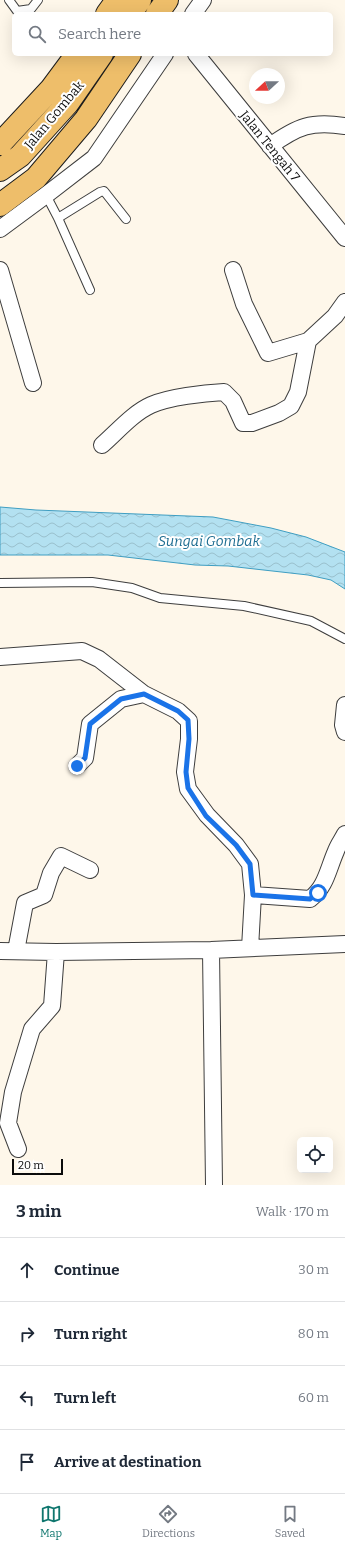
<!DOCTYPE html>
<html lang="en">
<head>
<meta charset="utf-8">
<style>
	body { margin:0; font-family:Bitter,serif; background:#f2f2f3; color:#1f2937 }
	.controls { position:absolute; right:12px; bottom:12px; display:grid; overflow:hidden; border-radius:6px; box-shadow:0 4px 16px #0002 }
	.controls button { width:36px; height:36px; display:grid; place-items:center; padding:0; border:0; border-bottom:1px solid #e0e1e3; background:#fff; color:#1f2937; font:20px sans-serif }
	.compass { position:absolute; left:249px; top:68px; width:36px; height:36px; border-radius:50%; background:#fff; box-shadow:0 4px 16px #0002; rotate:249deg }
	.scale { position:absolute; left:12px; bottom:10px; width:51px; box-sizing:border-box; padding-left:4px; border:2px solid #0b0b0b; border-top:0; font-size:11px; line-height:14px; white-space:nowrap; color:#0b0b0b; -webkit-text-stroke:3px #fff; paint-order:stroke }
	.stop { position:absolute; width:12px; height:12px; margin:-9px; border:3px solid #1a73e8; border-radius:50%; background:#fff }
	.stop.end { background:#1a73e8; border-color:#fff; box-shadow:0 1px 4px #0008 }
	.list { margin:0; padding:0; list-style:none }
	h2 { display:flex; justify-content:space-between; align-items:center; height:52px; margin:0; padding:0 16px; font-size:17px }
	h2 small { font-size:13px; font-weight:400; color:#747a83 }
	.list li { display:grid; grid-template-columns:26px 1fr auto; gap:12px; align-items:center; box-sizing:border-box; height:64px; padding:0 16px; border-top:1px solid #e0e1e3 }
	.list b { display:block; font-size:15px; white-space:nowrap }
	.list em { font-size:13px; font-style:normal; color:#747a83 }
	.icon { flex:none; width:22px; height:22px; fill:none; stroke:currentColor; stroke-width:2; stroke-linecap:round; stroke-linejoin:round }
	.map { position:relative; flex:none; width:345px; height:1185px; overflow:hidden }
	.search { position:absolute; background:#fff; box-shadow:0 4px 16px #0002; left:12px; right:12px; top:12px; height:44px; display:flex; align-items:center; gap:10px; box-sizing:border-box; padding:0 14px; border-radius:6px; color:#747a83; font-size:15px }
	.sheet { height:308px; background:#fff }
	nav { display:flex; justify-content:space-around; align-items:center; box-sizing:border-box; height:56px; border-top:1px solid #e0e1e3; background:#fff; font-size:11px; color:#747a83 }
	nav a { display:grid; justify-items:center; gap:2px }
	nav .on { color:#0f766e }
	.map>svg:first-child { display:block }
	.water { fill:url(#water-waves); stroke:#3f9ec2 }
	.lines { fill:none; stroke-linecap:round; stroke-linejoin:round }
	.service-casing { stroke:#3e3e3e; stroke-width:10 }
	.minor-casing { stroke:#3e3e3e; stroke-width:18 }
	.primary-casing { stroke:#1c1c1c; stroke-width:24 }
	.service { stroke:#fff; stroke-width:8 }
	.minor { stroke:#fff; stroke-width:16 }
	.primary { stroke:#eebe6a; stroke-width:22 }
	.route { stroke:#1a73e8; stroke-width:5 }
	.labels { text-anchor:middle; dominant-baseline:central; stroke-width:4; stroke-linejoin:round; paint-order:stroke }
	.street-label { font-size:13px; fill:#0b0b0b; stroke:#fff }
	.water-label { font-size:14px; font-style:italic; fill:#1f6e92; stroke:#fff }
</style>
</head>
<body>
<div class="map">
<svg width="345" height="1185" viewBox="0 0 345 1185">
	<defs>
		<pattern id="water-waves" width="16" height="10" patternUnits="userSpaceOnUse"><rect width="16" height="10" fill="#b3e1f1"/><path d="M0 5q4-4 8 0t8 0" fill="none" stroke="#99c0cd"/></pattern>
	</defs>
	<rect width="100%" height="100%" fill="#fef7ea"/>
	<!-- water -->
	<path class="water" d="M 0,507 L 36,510 L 213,517 L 271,528 L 306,537 L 345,552 L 345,589 L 331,580 L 308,575 L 228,566 L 195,565 L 108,555 L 0,555 Z"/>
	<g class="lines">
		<!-- service casing -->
		<g class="service-casing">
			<path id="service" d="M 9,0 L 17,11 L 31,9 L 38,0
				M 46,195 L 58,218 L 90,290
				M 58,218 L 100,192 L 104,191 L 126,219
				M 0,583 L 92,582 L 132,588 L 160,598 L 244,606 L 311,621 L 345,639"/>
		</g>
		<!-- minor casing -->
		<g class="minor-casing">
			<path id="minor" d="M 193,14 L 203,0
				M 196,54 L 345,238
				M 270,146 C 298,126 311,121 345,126
				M 0,229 L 46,195 L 94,158 L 165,54
				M 0,270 L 33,383
				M 233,270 L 244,304 L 268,353 L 308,341
				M 102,445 C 117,432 133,413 151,405 C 169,397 204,393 224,392 L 233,401 L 243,423 L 252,423 L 279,413 L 291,406 L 298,392 L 308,341 L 335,316 L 345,302
				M 0,657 L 82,651 L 99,659 L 144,694 L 178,711 L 189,721 L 189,739 L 185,772 L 188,789 L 207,815 L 236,845 L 250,864 L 253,895 L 250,948
				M 345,705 L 343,725 L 345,732
				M 77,766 L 85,758 L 90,724 L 121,699 L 144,694
				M 253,895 L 310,899 C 326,887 328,869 336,851 C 338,845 342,840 345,834
				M 211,950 L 214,1185
				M 0,951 L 56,952 L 211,950 L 345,944
				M 16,951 L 25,903 L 44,895 L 51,873 L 61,856 L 90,870
				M 18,1149 L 8,1123 L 13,1092 L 32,1029 L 52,1006 L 56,952"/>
		</g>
		<!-- primary casing -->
		<g class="primary-casing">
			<path id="primary" d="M 107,14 L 117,0
				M 130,14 L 140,0
				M 157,14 L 167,0
				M 0,144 L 51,89 L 77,54
				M 0,170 L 20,156 L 68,103 L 102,54
				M 0,205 L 36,178 L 86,119 L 130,54"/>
		</g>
		<!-- service -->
		<use href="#service" class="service"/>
		<!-- minor -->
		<use href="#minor" class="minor"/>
		<!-- primary -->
		<use href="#primary" class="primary"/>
	</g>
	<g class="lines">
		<!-- route -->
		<path class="route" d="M 77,766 L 85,758 L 90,724 L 121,699 L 144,694 L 178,711 L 188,720 L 189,739 L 186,772 L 188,788 L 206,816 L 236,845 L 250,864 L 253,895 L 310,899 L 318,893"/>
	</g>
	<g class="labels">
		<!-- street labels -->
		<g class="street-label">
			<text transform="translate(54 115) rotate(-50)">Jalan Gombak</text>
			<text transform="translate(270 146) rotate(51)">Jalan Tengah 7</text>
		</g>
		<!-- water labels -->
		<g class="water-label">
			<text x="209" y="541">Sungai Gombak</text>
		</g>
	</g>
</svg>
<div class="controls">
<button><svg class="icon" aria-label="locate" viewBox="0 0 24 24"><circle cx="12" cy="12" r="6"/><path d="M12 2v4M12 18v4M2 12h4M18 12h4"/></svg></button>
</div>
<svg class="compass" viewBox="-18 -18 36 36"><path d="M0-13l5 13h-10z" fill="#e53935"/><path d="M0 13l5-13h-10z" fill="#747a83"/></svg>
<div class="scale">20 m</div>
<div class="stop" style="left:318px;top:893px"></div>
<div class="stop end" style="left:77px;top:766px"></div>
<div class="search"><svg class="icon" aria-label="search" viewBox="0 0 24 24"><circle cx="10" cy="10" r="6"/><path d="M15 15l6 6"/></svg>Search here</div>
</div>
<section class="sheet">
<h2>3 min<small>Walk · 170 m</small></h2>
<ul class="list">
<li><svg class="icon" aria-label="ahead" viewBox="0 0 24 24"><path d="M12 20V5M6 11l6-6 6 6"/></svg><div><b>Continue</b></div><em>30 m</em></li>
<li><svg class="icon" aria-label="right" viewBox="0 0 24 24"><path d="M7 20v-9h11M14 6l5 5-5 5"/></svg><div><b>Turn right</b></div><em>80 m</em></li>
<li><svg class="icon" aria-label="left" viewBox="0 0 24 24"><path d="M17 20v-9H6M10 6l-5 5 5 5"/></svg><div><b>Turn left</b></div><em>60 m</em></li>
<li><svg class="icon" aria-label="arrive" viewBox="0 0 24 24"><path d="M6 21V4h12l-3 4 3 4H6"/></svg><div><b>Arrive at destination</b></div></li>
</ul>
</section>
<nav>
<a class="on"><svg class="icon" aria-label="map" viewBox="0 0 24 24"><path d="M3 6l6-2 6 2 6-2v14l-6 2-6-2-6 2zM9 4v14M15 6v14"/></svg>Map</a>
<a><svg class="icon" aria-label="directions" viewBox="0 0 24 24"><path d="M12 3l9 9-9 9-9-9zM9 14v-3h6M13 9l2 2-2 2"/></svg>Directions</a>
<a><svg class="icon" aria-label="saved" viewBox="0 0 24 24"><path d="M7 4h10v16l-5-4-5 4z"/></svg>Saved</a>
</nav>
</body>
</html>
